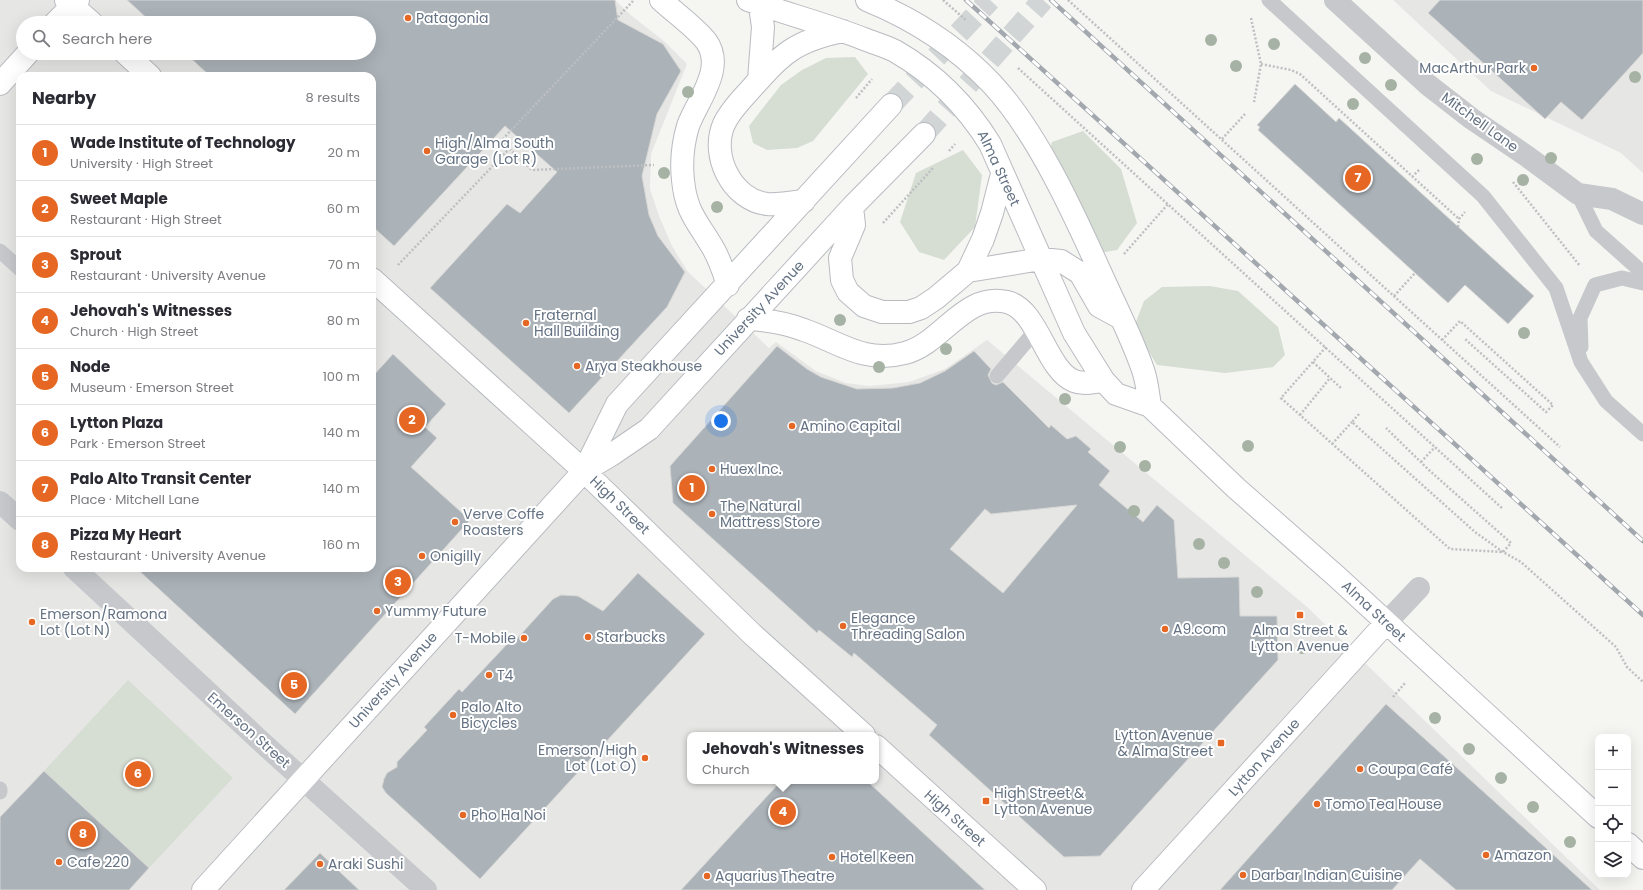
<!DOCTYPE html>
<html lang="en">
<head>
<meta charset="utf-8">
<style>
	body { margin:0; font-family:Poppins,sans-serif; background:#f7f7f7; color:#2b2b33 }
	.controls { position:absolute; right:12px; bottom:12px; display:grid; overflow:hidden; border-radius:8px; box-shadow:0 4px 16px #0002 }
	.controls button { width:36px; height:36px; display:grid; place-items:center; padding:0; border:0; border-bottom:1px solid #e1e1e2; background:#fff; color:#2b2b33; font:20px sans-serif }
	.you { position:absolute; left:721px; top:421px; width:14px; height:14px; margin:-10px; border:3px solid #fff; border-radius:50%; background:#1a73e8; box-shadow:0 0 0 6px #1a73e833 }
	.badge { display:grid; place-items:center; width:26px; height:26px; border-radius:50%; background:#e56723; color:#fff; font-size:13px; font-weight:700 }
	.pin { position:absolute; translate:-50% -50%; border:2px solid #fff; box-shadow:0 1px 4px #0006 }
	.popup { position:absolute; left:687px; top:732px; width:192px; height:52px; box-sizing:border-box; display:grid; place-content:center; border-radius:8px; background:#fff; filter:drop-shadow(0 1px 3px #0005); font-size:13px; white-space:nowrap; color:#7c7c81 }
	.popup b { font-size:15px; color:#2b2b33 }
	.popup::after { content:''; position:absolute; left:50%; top:100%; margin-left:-8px; border:8px solid transparent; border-top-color:#fff }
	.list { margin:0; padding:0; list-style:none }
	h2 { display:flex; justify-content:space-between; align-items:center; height:52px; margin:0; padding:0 16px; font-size:17px }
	h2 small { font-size:13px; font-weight:400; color:#7c7c81 }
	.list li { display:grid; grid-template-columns:26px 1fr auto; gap:12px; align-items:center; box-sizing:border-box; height:56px; padding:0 16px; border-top:1px solid #e1e1e2 }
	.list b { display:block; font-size:15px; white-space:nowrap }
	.list p { margin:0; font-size:13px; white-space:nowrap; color:#7c7c81 }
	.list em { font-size:13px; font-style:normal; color:#7c7c81 }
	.icon { flex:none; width:22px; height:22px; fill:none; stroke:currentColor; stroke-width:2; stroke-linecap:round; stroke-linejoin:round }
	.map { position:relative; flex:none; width:1643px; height:890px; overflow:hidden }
	.search { position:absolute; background:#fff; box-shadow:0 4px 16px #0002; left:16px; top:16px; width:360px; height:44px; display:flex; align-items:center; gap:10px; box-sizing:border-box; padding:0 14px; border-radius:22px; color:#7c7c81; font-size:15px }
	.panel { position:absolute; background:#fff; box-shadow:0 4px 16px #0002; left:16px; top:72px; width:360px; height:500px; border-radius:12px }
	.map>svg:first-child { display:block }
	.built { fill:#e6e7e5; fill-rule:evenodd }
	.green { fill:#d6ddd3 }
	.building { fill:#abb2b8; stroke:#d7d7d5; fill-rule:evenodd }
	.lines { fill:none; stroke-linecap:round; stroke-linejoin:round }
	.secondary-tunnel { stroke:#d1d5d6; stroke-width:22; stroke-dasharray:22 11; stroke-linecap:butt }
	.secondary-casing { stroke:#b8bbc0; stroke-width:24 }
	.path { stroke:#bdbfc1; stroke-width:2.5; stroke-dasharray:2 2; stroke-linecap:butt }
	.lane { stroke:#c6c8cc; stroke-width:15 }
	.street { stroke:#c6c8cc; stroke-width:22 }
	.secondary { stroke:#fff; stroke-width:22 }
	.rail-casing { stroke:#a3a8af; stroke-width:4.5 }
	.rail { stroke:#fff; stroke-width:3; stroke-dasharray:9; stroke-linecap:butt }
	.tree { fill:#a6b2a3 }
	.poi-dot { fill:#e56723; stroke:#fff; stroke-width:1.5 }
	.labels { text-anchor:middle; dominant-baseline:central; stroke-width:4; stroke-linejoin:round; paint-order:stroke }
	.poi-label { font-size:14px; fill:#647283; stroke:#fff; text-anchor:start }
	.street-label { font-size:14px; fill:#647283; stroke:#fff }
</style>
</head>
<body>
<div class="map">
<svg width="1643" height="890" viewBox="0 0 1643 890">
	<rect width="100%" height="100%" fill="#f5f6f2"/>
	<!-- built -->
	<path class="built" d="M 0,0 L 615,0 L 632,16 L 665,42 L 687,64 L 651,154 L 650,189 L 659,216 L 672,246 L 688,272 L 769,348 L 776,342 L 816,371 L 846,383 L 870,386 L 909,382 L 945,369 L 987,340 L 1306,606 L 1600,890 L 0,890 ZM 23,23 L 369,23 L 369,53 L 23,53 ZM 20,76 L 372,76 L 372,568 L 20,568 ZM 690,735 L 876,735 L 876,781 L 690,781 Z
		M 1393,0 L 1643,0 L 1643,173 L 1621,153 L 1491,91 Z"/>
	<!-- green -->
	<path class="green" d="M 855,57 L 868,74 L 813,141 L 797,148 L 767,150 L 753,143 L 749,126 L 781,85 L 802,70 L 826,58 Z
		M 1083,131 L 1121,169 L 1137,223 L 1117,250 L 1099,253 L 1043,174 L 1052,142 Z
		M 963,150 L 982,175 L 975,227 L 944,260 L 919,252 L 900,222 L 916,173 Z
		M 1210,286 L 1238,291 L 1278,327 L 1285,355 L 1273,367 L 1225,373 L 1157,365 L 1134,327 L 1144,301 L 1162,287 Z
		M 128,680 L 233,778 L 149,868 L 44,771 Z"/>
	<!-- building -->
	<path class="building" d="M 127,0 L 615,0 L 618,20 L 663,44 L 681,71 L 657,114 L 642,176 L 649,215 L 658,236 L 685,272 L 667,307 L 569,413 L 430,288 L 507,204 L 520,213 L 557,172 L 505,126 L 394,246 L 372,226 L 372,76 L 210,76 L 185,53 L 369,53 L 369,23 L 152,23 Z
		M 1440,0 L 1643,0 L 1643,53 L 1582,120 L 1561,102 L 1545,119 L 1428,13 Z
		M 1295,84 L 1336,122 L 1339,118 L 1534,296 L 1508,324 L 1465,285 L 1448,303 L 1258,130 L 1260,127 L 1257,125 Z
		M 777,346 L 807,369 L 821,377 L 857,389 L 893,388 L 920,383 L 945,371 L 974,351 L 991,369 L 988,375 L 992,383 L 996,385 L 1003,382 L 1049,428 L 1051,425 L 1067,439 L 1076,436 L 1091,449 L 1088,452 L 1110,471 L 1099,485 L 1143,522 L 1157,505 L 1174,520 L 1178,578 L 1239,577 L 1240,616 L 1277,616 L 1278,660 L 1100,856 L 1064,857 L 929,735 L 937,725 L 854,653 L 852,657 L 819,630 L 817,633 L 673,503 L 670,466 ZM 1077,505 L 1003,593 L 950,549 L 985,509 L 991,514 Z
		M 393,354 L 446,404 L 425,427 L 437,438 L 411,467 L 470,520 L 295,714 L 136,568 L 372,568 L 372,377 Z
		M 638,573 L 705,634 L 480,879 L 386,793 L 382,787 L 384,779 L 387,773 L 397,767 L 397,762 L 427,730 L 424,727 L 459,689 L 462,692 L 509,642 L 512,644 L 553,599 L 561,595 L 578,596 L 603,611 Z
		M 1386,704 L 1536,839 L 1592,890 L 1456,890 L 1420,859 L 1392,890 L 1220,890 Z
		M 44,771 L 149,868 L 129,890 L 0,890 L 0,817 Z
		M 781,781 L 867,781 L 985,890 L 681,890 Z
		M 320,853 L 359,890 L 284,890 Z"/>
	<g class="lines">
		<!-- secondary-tunnel -->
		<path class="secondary-tunnel" d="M 891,105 L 990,0
			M 924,134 L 1043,0"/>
		<!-- secondary casing -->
		<g class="secondary-casing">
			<path id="secondary" d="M 66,0 L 92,23
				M 661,0 C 675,13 695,27 706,41 C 726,68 697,101 688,126 C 683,143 681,162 683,180 C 686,213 698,222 713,248 C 720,260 724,273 728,285
				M 748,0 C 786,14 826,24 864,39 C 874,43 885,46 895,51 C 935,74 966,105 990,144 L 1074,333 L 1104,381 L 1116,394 L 1150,406 L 1236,488 L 1336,576 L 1598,817
				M 867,0 C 914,19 957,47 992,84 C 1037,132 1075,216 1102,276 C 1116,307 1132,338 1143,370 C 1147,381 1148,394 1150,406
				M 55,23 L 78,0
				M 125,53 L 150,76
				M 759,80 L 763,27 L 759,0
				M 0,84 L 28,53
				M 804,201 C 792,202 779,205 767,204 C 732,200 710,155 724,124 C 730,111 741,100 750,90 C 782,54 794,41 843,31
				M 852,207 L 854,225 L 840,258 L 842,280 L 848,292 L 864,306 L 882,312 L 909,312 L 921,308 L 936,298 L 968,271 L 983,239 L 992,213 L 1002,174
				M 968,271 L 1041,259 L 1061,261 L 1080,273 L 1099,306 L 1121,318
				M 372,279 L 584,471 L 752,634 L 864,735
				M 748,319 C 768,320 786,323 804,330 C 839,342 864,364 905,353 C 943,343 964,292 1007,302 C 1038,309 1046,370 1074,381 C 1084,385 1093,382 1104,381
				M 584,471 L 611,455 L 649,429 L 852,207 L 924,134
				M 876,746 L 1035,890
				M 1628,844 L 1643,858
				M 203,890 L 584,471 L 617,404 L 891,105
				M 1143,890 L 1386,623"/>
		</g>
		<!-- path -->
		<path class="path" d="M 943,0 L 967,21
			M 1068,0 L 1560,447
			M 633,1 L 501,141 L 532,170 L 654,165
			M 1251,18 L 1261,64 L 1254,102
			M 1261,64 L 1291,70 L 1300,74 L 1459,219
			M 1018,68 L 1503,509
			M 856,98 L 872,79
			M 1222,139 L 1245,114
			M 949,151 L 955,144
			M 1412,177 L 1419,170
			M 1513,182 L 1580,266
			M 883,223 L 933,168
			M 1458,227 L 1459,219 L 1465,212
			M 1124,254 L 1168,204
			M 398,265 L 509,149
			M 1394,296 L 1415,273
			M 1442,340 L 1460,321 L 1553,405 L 1546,412 L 1465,339
			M 1326,347 L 1281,398 L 1450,549 L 1503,552 L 1511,543 L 1430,471 L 1386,428
			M 1313,362 L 1342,389
			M 1359,414 L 1352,422 L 1475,532 L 1503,552 L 1521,562 L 1616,647 L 1627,667 L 1643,682
			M 1300,415 L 1330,378
			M 1332,444 L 1352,422
			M 1421,462 L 1435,447
			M 1393,697 L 1406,682"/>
		<!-- lane -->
		<path class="lane" d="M 1269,0 L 1483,196 L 1556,288 L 1581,362 L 1606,401 L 1643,434
			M 1578,194 L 1596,231 L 1643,273
			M 0,251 L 20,269
			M 1581,347 L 1580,318 L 1595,285 L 1622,278 L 1643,283
			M 997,376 L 1036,330
			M 0,789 L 0,792"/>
		<!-- street -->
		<path class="street" d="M 1335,0 L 1427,84 L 1472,119 L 1528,157 L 1578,194 L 1612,199 L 1643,214
			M 0,502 L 20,520
			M 74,568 L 267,747 L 426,890
			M 1386,623 L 1419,588"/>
		<!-- secondary -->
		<use href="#secondary" class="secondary"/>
		<!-- rail casing -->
		<g class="rail-casing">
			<path id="rail" d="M 966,0 L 1643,615
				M 1051,0 L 1643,541"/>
		</g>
		<!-- rail -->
		<use href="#rail" class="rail"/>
	</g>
	<!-- trees -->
	<g class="tree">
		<circle cx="1211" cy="40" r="6"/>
		<circle cx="1274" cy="44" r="6"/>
		<circle cx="1365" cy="58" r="6"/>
		<circle cx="1236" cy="66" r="6"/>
		<circle cx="1635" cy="77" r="6"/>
		<circle cx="1391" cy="85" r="6"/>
		<circle cx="688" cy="92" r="6"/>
		<circle cx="1353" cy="104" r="6"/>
		<circle cx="1551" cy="158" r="6"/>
		<circle cx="1477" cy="159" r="6"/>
		<circle cx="664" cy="173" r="6"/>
		<circle cx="1523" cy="180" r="6"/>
		<circle cx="717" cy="207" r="6"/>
		<circle cx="840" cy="320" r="6"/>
		<circle cx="1524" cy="333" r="6"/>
		<circle cx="946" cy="349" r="6"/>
		<circle cx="879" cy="367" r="6"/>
		<circle cx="1065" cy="399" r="6"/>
		<circle cx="1248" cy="446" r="6"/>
		<circle cx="1120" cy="447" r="6"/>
		<circle cx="1145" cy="466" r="6"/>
		<circle cx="1134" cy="511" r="6"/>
		<circle cx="1199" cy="544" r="6"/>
		<circle cx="1224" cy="563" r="6"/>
		<circle cx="1257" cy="592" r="6"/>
		<circle cx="1302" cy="648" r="6"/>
		<circle cx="1435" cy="718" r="6"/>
		<circle cx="1469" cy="749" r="6"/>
		<circle cx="1501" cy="778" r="6"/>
		<circle cx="1533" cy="807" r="6"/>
		<circle cx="1570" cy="842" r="6"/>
	</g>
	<!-- markers -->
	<g class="poi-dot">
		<circle cx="408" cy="18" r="4"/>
		<circle cx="1534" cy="68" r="4"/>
		<circle cx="427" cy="151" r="4"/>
		<circle cx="526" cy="323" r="4"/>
		<circle cx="577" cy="366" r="4"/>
		<circle cx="792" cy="426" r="4"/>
		<circle cx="712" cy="469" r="4"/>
		<circle cx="712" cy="514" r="4"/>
		<circle cx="455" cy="522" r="4"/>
		<circle cx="422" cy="556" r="4"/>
		<circle cx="377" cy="611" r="4"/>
		<rect x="1296" y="611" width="8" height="8" rx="2"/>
		<circle cx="32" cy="622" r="4"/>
		<circle cx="843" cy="626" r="4"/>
		<circle cx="1165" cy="629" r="4"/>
		<circle cx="588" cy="637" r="4"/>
		<circle cx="524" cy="638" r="4"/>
		<circle cx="489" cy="675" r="4"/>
		<circle cx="453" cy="715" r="4"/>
		<rect x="1217" y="739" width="8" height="8" rx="2"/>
		<circle cx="645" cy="758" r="4"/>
		<circle cx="1360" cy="769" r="4"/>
		<rect x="982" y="797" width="8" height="8" rx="2"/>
		<circle cx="1317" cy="804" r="4"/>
		<circle cx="463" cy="815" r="4"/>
		<circle cx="1486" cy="855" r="4"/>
		<circle cx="832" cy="857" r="4"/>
		<circle cx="59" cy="862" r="4"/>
		<circle cx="320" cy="864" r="4"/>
		<circle cx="1243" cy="875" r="4"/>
		<circle cx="707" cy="876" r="4"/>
	</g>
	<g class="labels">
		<!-- poi labels -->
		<g class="poi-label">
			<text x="416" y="18">Patagonia</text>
			<text x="1526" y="68" text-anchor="end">MacArthur Park</text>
			<text x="435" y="143">High/Alma South<tspan x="435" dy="16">Garage (Lot R)</tspan></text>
			<text x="534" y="315">Fraternal<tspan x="534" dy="16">Hall Building</tspan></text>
			<text x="585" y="366">Arya Steakhouse</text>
			<text x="800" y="426">Amino Capital</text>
			<text x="720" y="469">Huex Inc.</text>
			<text x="720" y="506">The Natural<tspan x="720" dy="16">Mattress Store</tspan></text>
			<text x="463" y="514">Verve Coffe<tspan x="463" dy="16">Roasters</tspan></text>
			<text x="430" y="556">Onigilly</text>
			<text x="385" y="611">Yummy Future</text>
			<text x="40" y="614">Emerson/Ramona<tspan x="40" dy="16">Lot (Lot N)</tspan></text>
			<text x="851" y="618">Elegance<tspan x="851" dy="16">Threading Salon</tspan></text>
			<text x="1173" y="629">A9.com</text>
			<text x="1300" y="630" text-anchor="middle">Alma Street &amp;<tspan x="1300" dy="16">Lytton Avenue</tspan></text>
			<text x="596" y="637">Starbucks</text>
			<text x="516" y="638" text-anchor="end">T-Mobile</text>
			<text x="497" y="675">T4</text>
			<text x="461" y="707">Palo Alto<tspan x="461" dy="16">Bicycles</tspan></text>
			<text x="1213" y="735" text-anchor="end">Lytton Avenue<tspan x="1213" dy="16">&amp; Alma Street</tspan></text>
			<text x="637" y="750" text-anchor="end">Emerson/High<tspan x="637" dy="16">Lot (Lot O)</tspan></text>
			<text x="1368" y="769">Coupa Café</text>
			<text x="994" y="793">High Street &amp;<tspan x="994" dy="16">Lytton Avenue</tspan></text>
			<text x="1325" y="804">Tomo Tea House</text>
			<text x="471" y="815">Pho Ha Noi</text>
			<text x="1494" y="855">Amazon</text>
			<text x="840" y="857">Hotel Keen</text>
			<text x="67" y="862">Cafe 220</text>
			<text x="328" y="864">Araki Sushi</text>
			<text x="1251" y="875">Darbar Indian Cuisine</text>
			<text x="715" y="876">Aquarius Theatre</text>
		</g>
		<!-- street labels -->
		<g class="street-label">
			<text transform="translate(1480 122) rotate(36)">Mitchell Lane</text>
			<text transform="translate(999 168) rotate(65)">Alma Street</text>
			<text transform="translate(759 308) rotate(-47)">University Avenue</text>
			<text transform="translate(620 505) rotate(44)">High Street</text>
			<text transform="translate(1374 611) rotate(43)">Alma Street</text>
			<text transform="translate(393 680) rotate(-48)">University Avenue</text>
			<text transform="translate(249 730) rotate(42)">Emerson Street</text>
			<text transform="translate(1264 757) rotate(-48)">Lytton Avenue</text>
			<text transform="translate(955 818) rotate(42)">High Street</text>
		</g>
	</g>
</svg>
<div class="controls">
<button>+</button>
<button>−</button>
<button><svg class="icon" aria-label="locate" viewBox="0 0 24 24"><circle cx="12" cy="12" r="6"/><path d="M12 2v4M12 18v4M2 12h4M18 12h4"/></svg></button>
<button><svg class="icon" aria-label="layers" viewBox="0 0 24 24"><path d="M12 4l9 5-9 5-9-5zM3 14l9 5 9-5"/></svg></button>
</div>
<div class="you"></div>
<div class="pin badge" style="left:692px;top:488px">1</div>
<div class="pin badge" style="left:412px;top:420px">2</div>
<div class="pin badge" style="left:398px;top:582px">3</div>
<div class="pin badge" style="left:783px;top:812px">4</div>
<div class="popup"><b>Jehovah's Witnesses</b>Church</div>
<div class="pin badge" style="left:294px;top:685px">5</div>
<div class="pin badge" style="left:138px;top:774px">6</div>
<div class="pin badge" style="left:1358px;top:178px">7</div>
<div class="pin badge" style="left:83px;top:834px">8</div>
<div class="search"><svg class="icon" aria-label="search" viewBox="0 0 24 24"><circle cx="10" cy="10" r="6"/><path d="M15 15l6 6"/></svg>Search here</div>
<section class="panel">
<h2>Nearby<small>8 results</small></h2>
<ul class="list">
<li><span class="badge">1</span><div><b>Wade Institute of Technology</b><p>University · High Street</p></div><em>20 m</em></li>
<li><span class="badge">2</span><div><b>Sweet Maple</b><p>Restaurant · High Street</p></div><em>60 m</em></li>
<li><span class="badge">3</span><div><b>Sprout</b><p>Restaurant · University Avenue</p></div><em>70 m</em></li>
<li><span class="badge">4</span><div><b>Jehovah's Witnesses</b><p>Church · High Street</p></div><em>80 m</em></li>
<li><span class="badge">5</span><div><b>Node</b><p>Museum · Emerson Street</p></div><em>100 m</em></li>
<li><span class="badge">6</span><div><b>Lytton Plaza</b><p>Park · Emerson Street</p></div><em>140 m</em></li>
<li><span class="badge">7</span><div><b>Palo Alto Transit Center</b><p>Place · Mitchell Lane</p></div><em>140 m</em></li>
<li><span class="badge">8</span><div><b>Pizza My Heart</b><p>Restaurant · University Avenue</p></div><em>160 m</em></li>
</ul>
</section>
</div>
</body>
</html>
